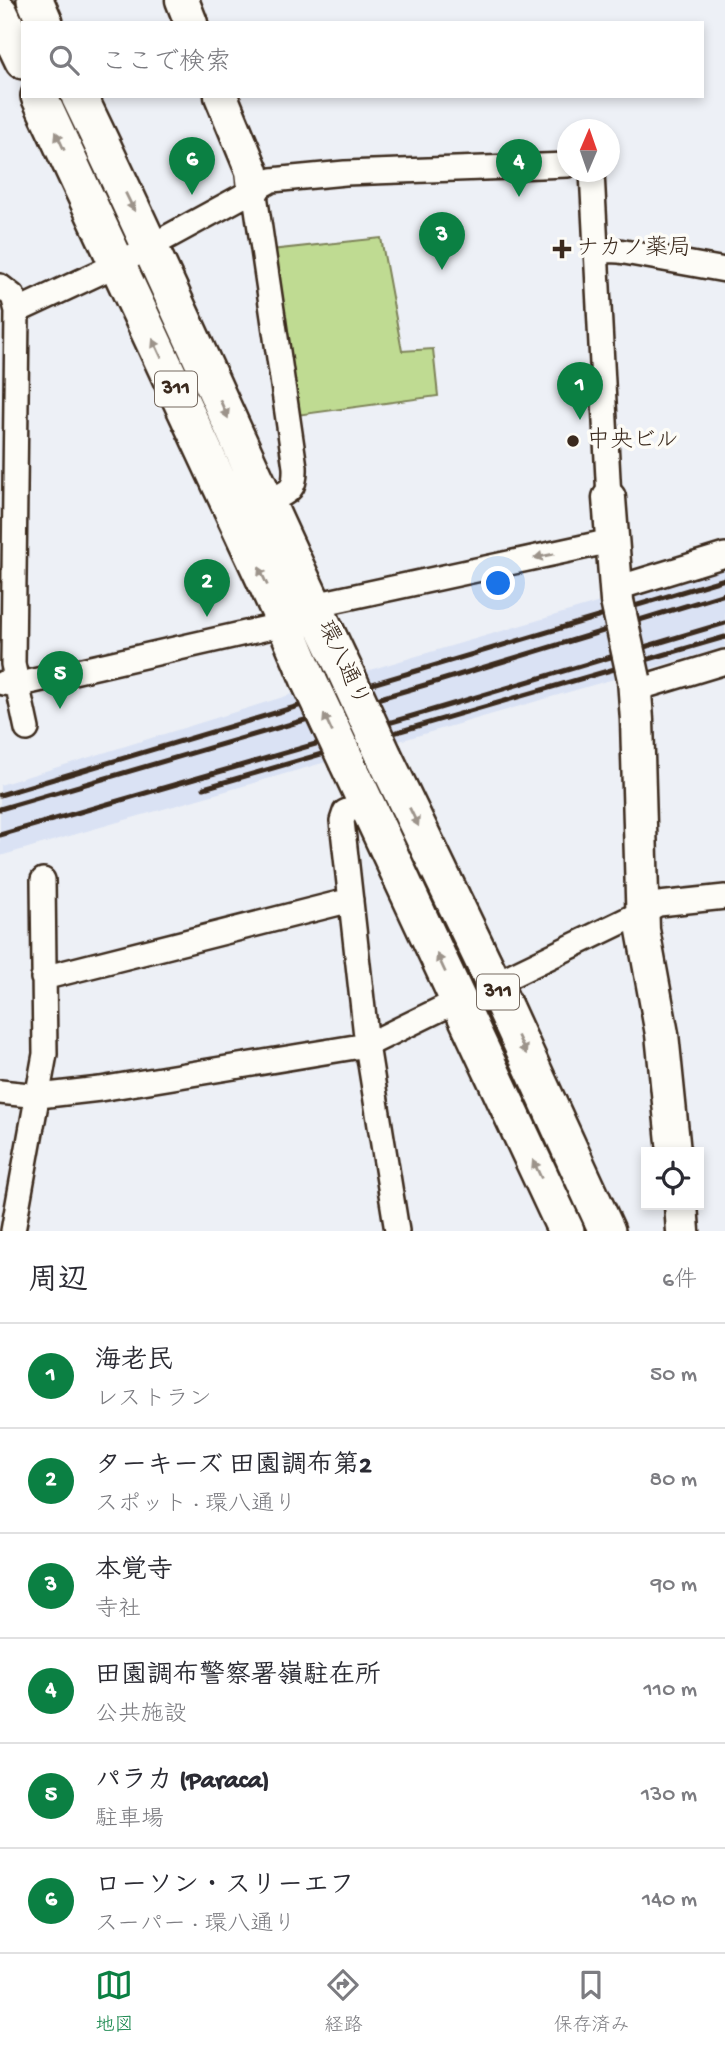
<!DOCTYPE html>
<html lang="ja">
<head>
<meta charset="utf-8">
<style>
	body { margin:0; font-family:"Gochi Hand","Klee One",sans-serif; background:#f7f7f7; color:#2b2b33 }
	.controls { position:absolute; right:21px; bottom:21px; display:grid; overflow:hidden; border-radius:0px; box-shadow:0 4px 10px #0003 }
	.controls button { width:63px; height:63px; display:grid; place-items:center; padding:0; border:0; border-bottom:2px solid #e1e1e2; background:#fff; color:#2b2b33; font:35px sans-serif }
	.compass { position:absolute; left:557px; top:119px; width:63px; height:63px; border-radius:50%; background:#fff; box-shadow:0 4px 10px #0003; rotate:2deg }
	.you { position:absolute; left:499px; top:584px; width:24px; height:24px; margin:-18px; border:5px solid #fff; border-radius:50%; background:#1a73e8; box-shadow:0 0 0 10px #1a73e833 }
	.badge { display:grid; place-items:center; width:46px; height:46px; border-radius:50%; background:#0b8043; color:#fff; font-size:23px; font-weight:700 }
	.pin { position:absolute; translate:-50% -58px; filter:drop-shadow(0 2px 4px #0008) }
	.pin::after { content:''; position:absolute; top:37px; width:24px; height:21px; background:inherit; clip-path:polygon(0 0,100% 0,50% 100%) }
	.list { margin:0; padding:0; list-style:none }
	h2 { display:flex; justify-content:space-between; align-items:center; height:91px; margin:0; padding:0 28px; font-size:30px }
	h2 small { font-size:23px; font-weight:400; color:#7c7c81 }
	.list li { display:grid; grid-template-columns:46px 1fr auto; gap:21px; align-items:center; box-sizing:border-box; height:105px; padding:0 28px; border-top:2px solid #e1e1e2 }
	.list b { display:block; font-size:26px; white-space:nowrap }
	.list p { margin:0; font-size:23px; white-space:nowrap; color:#7c7c81 }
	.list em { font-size:23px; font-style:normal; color:#7c7c81 }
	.icon { flex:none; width:38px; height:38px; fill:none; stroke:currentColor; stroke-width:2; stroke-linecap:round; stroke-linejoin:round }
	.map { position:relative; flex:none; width:725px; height:1231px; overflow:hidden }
	.search { position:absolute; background:#fff; box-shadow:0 4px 10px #0003; left:21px; right:21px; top:21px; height:77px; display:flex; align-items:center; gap:18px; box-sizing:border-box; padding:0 24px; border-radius:0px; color:#7c7c81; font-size:26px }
	.sheet { height:721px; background:#fff }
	nav { display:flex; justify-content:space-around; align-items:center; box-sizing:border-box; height:98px; border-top:2px solid #e1e1e2; background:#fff; font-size:19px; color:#7c7c81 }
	nav a { display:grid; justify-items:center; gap:4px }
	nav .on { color:#0b8043 }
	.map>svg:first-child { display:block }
	.built { fill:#dae2f4 }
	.green { fill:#bfdb92; stroke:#7d8258; stroke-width:2 }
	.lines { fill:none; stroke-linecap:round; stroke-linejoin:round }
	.street-casing { stroke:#3b2a1e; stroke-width:28 }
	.secondary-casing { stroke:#3b2a1e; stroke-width:37 }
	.primary-casing { stroke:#3b2a1e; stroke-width:40 }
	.street { stroke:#fdfcf7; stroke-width:23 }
	.secondary { stroke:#fdfcf7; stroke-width:32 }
	.primary { stroke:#fdfcf7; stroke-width:35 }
	.rail { stroke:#3b2a1e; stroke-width:5 }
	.secondary-bridge-casing { stroke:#3b2a1e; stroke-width:37; stroke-linecap:butt }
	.primary-bridge-casing { stroke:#3b2a1e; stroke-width:40; stroke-linecap:butt }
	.secondary-bridge { stroke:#fdfcf7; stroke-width:32 }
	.primary-bridge { stroke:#fdfcf7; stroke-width:35 }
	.oneway { fill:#9c938a }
	.poi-dot { fill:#3b2a1e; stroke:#fdfcf7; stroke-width:2.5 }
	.labels { text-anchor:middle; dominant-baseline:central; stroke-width:7; stroke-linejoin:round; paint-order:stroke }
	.shield { fill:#fdfcf7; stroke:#75695f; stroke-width:2 }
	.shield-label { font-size:21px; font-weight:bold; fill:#3b2a1e }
	.poi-label { font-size:23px; fill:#3b2a1e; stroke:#fdfcf7; text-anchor:start }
	.street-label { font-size:23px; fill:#3b2a1e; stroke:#fdfcf7 }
</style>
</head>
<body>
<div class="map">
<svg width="725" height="1231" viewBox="0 0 725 1231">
	<rect width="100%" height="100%" fill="#edf0f6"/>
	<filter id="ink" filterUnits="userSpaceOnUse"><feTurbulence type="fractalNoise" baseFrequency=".0143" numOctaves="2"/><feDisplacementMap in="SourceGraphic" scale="14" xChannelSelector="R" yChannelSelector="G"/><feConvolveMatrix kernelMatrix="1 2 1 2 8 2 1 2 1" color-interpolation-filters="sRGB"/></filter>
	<g filter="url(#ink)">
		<!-- built -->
		<path class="built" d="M 725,565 L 725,647 L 0,856 L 0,785 L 383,666 Z"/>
		<!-- green -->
		<path class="green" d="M 381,238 L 402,351 L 433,349 L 438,396 L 297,415 L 271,250 Z"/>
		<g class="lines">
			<!-- street casing -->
			<g class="street-casing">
				<path id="street" d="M 592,172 L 609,498
					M 254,188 L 295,467 C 296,493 287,492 265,502
					M 597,250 L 619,251 L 725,270
					M 0,286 L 13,296 L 17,311 L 118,264 L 272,180 L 345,173 L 568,165
					M 17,311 L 13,664 L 27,729
					M 614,589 L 725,555
					M 314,605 L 611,541
					M 3,683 L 16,685 L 285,624
					M 636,689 L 725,662
					M 367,803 L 345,812 L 342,821 L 367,1045 L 397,1231
					M 43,978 L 351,900
					M 494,984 L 659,904 L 725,897
					M 0,1092 L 39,1096 L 100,1089 L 367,1045 L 459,1000
					M 13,1231 L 45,1054 L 43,880"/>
			</g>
			<!-- secondary casing -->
			<g class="secondary-casing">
				<path id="secondary" d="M 182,0 L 191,23
					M 221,96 L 252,171 L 254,188
					M 609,498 L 617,601
					M 634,679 L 637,720 L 643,930 L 662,1034 L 674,1152
					M 681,1205 L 683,1231"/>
			</g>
			<!-- primary casing -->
			<g class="primary-casing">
				<path id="primary" d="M 35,0 L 45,23
					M 0,13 L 23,61
					M 39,96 L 285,624 L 310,683
					M 79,96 C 171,286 254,480 345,671
					M 384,756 L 494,984 L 607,1231
					M 347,762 L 566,1231"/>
			</g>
			<!-- street -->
			<use href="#street" class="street"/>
			<!-- secondary -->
			<use href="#secondary" class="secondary"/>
			<!-- primary -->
			<use href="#primary" class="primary"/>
			<!-- rail -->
			<path class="rail" d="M 204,788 L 725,637
				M 0,795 L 725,579
				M 0,809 L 442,680 L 725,594
				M 0,835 L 409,717 L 725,623"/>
			<!-- secondary-bridge casing -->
			<g class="secondary-bridge-casing">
				<path id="secondary-bridge" d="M 617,601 L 634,679"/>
			</g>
			<!-- primary-bridge casing -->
			<g class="primary-bridge-casing">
				<path id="primary-bridge" d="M 345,671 L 384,756
					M 310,683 L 347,762"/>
			</g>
			<!-- secondary-bridge -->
			<use href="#secondary-bridge" class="secondary-bridge"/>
			<!-- primary-bridge -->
			<use href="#primary-bridge" class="primary-bridge"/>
		</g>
		<!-- one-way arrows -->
		<defs><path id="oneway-solid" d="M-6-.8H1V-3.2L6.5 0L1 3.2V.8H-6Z" transform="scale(1.75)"/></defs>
		<g class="oneway">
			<use href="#oneway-solid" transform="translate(60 141) rotate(-115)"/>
			<use href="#oneway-solid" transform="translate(130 202) rotate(64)"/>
			<use href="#oneway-solid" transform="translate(157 348) rotate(-115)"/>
			<use href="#oneway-solid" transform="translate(224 409) rotate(66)"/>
			<use href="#oneway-solid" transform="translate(544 556) rotate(168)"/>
			<use href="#oneway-solid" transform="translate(263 576) rotate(-115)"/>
			<use href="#oneway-solid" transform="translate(328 723) rotate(-115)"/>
			<use href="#oneway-solid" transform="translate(414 817) rotate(64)"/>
			<use href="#oneway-solid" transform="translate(441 963) rotate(-115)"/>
			<use href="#oneway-solid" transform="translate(522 1045) rotate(65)"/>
			<use href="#oneway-solid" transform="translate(537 1169) rotate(-115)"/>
		</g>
	</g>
	<!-- markers -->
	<g class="poi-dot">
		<path d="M558.5 238.5h7v7h7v7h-7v7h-7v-7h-7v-7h7z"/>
		<circle cx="573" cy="441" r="7"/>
	</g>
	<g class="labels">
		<!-- shield labels -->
		<g class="shield">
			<rect x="155" y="371.5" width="42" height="35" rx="5"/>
			<rect x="477" y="974.5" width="42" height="35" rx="5"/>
		</g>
		<g class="shield-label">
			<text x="176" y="389">311</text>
			<text x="498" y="992">311</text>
		</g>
		<!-- poi labels -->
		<g class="poi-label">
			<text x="576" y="249">ナカノ薬局</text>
			<text x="587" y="441">中央ビル</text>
		</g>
		<!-- street labels -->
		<g class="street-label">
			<text transform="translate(342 664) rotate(65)">環八通り</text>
		</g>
	</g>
</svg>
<div class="controls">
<button><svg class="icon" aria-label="locate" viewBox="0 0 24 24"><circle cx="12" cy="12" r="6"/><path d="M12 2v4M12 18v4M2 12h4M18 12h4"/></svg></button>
</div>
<svg class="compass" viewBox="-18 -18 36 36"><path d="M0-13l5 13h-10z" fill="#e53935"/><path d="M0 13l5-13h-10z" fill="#7c7c81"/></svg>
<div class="you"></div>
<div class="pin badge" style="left:580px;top:420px">1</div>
<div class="pin badge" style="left:207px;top:617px">2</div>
<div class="pin badge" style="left:442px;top:270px">3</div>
<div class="pin badge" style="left:519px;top:197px">4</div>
<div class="pin badge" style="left:60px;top:709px">5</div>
<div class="pin badge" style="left:192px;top:195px">6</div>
<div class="search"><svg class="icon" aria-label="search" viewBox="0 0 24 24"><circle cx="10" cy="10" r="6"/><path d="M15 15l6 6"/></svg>ここで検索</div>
</div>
<section class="sheet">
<h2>周辺<small>6件</small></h2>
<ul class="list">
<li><span class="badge">1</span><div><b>海老民</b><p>レストラン</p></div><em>50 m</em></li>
<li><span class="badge">2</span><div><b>ターキーズ 田園調布第2</b><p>スポット · 環八通り</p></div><em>80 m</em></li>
<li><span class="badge">3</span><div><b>本覚寺</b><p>寺社</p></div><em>90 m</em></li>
<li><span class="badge">4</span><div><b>田園調布警察署嶺駐在所</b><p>公共施設</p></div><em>110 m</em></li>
<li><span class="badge">5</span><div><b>パラカ (Paraca)</b><p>駐車場</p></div><em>130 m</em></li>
<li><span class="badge">6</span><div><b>ローソン・スリーエフ</b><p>スーパー · 環八通り</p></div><em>140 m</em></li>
</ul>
</section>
<nav>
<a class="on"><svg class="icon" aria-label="map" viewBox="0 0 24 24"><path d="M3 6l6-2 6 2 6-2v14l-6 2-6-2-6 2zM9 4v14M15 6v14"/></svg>地図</a>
<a><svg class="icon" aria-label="directions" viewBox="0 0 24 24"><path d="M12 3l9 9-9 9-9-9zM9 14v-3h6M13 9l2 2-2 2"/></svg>経路</a>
<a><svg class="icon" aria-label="saved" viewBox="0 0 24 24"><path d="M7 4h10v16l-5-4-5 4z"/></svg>保存済み</a>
</nav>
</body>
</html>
